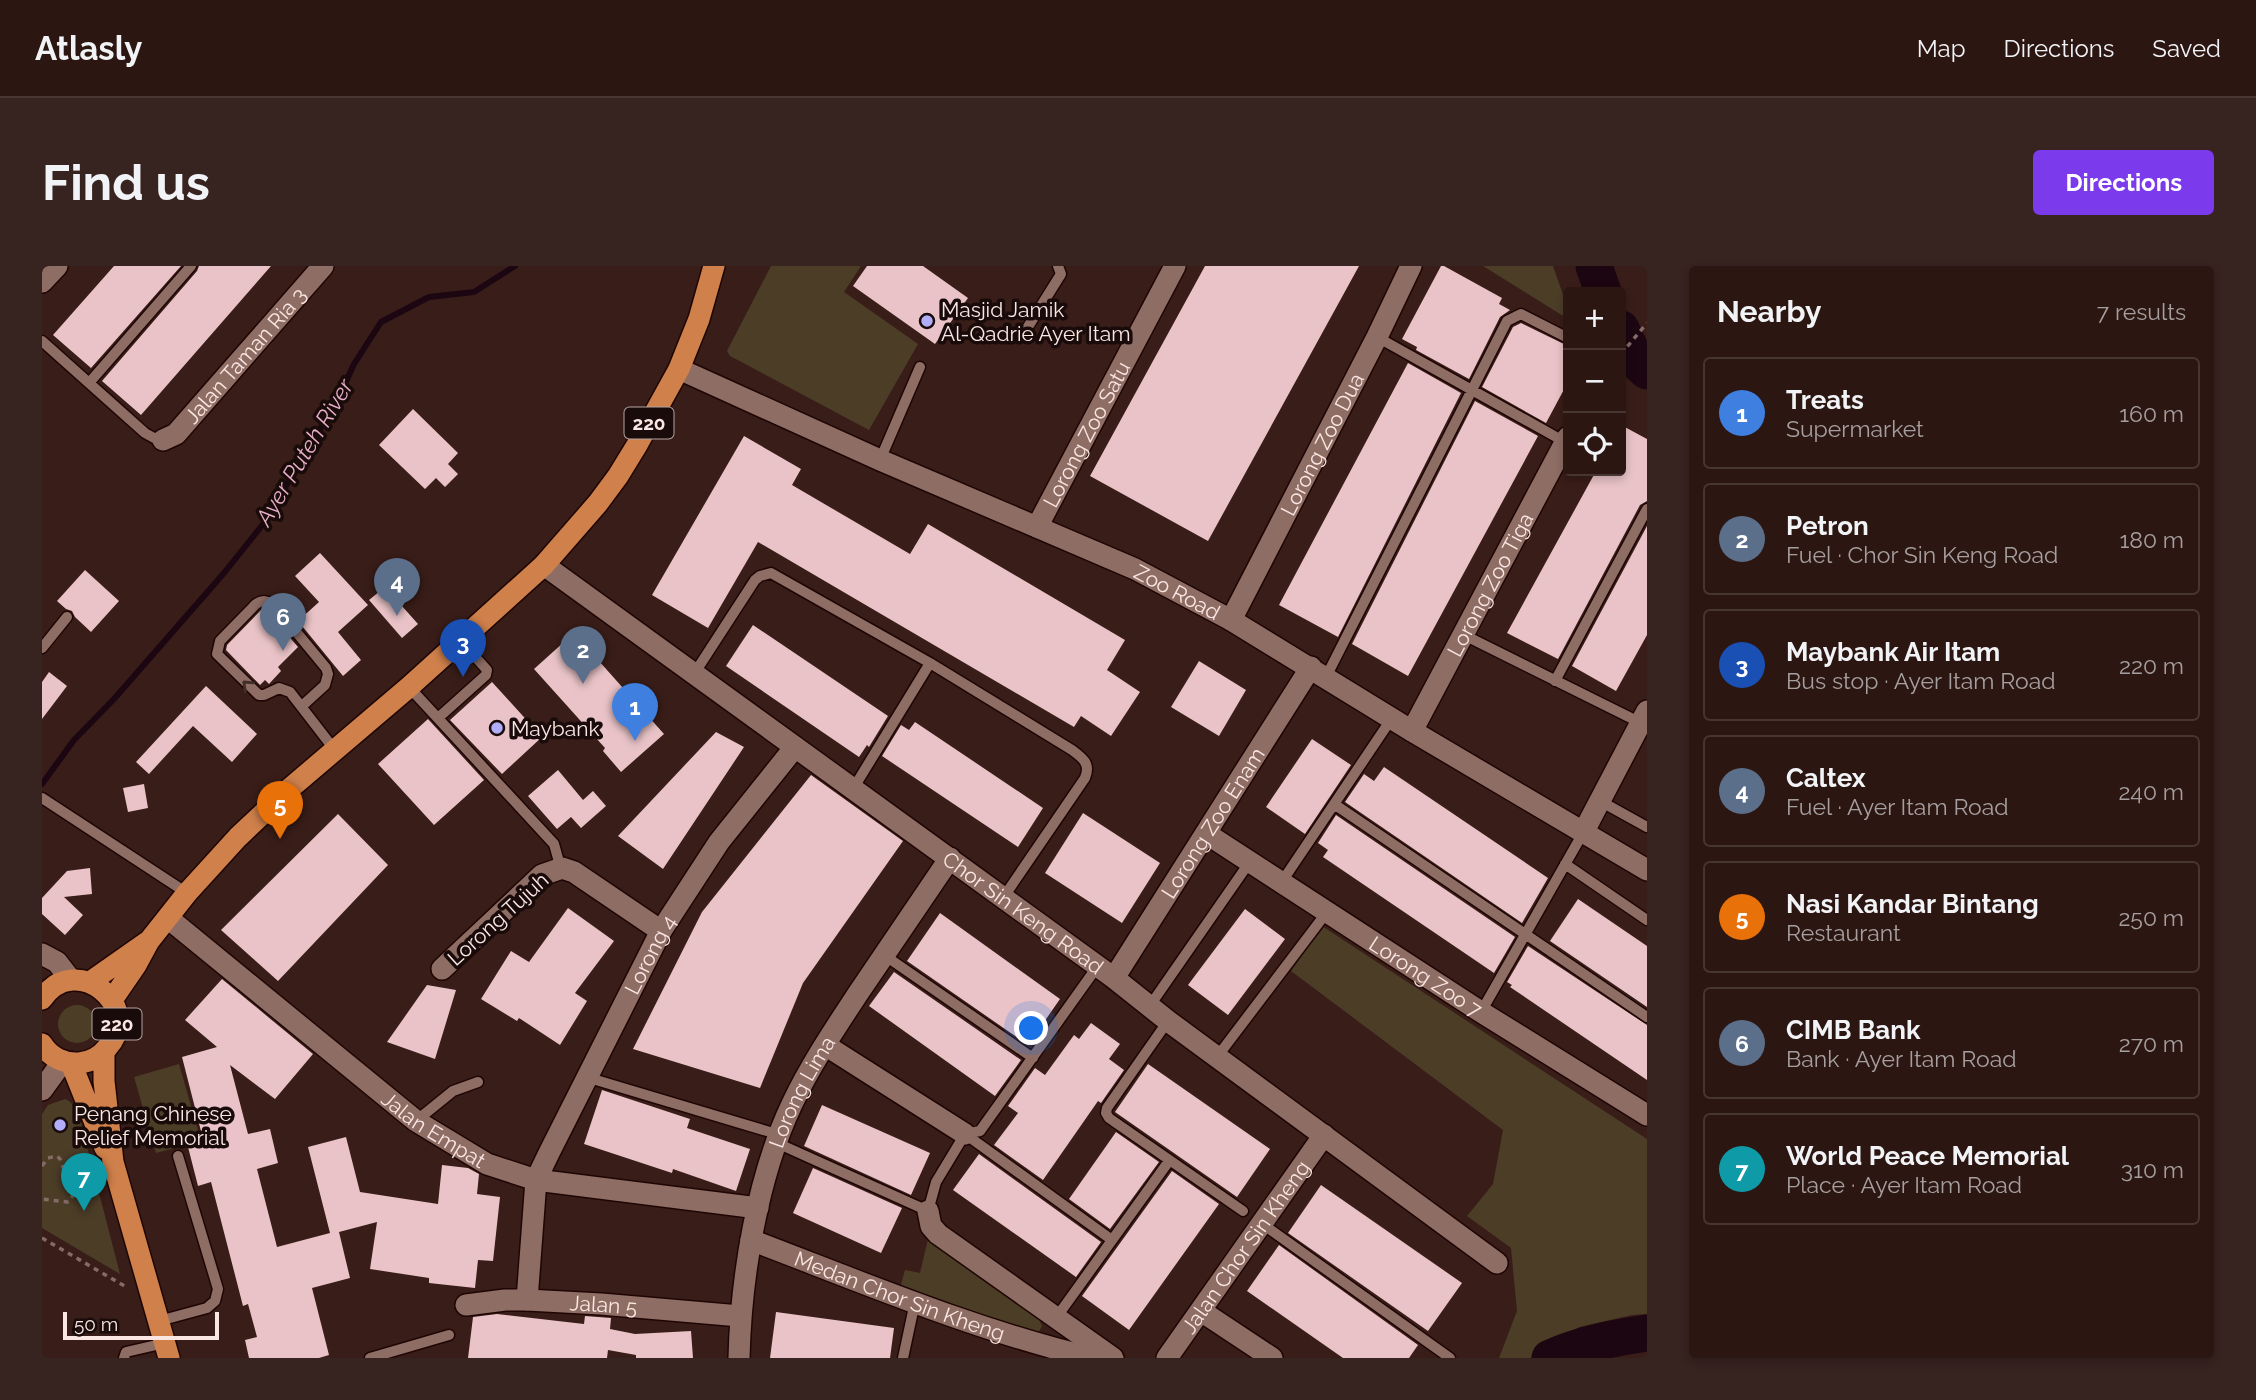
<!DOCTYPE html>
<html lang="en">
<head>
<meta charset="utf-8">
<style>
	body { margin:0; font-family:Raleway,sans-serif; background:#372320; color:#f1f3f6 }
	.controls { position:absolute; right:21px; top:21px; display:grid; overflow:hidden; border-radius:7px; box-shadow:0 4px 10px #0003 }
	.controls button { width:63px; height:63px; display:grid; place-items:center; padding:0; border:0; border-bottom:2px solid #473532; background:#2b1612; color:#f1f3f6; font:35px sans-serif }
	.scale { position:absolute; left:21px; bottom:18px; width:156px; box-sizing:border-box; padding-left:7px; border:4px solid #fae6e2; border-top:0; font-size:19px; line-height:24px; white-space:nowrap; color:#fae6e2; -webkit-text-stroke:5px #180b09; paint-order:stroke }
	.you { position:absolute; left:990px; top:763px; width:24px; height:24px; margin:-18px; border:5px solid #fff; border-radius:50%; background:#1a73e8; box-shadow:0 0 0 10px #1a73e833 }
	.badge { display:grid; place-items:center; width:46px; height:46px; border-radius:50%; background:#7c3aed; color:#fff; font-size:23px; font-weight:700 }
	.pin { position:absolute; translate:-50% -58px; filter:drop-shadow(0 2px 4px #0008) }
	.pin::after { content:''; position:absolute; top:37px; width:24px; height:21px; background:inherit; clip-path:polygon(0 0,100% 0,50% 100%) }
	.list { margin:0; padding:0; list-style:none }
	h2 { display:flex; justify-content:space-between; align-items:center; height:91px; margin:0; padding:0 28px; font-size:30px }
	h2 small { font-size:23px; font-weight:400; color:#a69f9f }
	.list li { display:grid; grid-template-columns:46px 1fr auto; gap:21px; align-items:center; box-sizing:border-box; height:112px; margin:0 14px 14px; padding:0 14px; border:2px solid #473532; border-radius:7px }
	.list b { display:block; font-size:26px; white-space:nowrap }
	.list p { margin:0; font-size:23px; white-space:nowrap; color:#a69f9f }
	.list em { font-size:23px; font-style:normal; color:#a69f9f }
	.icon { flex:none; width:38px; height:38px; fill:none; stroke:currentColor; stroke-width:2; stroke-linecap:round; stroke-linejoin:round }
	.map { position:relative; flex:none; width:1605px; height:1092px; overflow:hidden; border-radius:7px }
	header { display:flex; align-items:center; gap:42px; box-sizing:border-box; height:98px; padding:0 35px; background:#2b1612; border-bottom:2px solid #473532 }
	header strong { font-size:33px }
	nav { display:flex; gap:38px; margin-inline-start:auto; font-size:24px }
	.intro { display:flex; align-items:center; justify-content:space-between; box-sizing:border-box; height:168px; padding:0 42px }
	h1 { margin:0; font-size:49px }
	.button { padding:18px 32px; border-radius:7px; background:#7c3aed; color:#fff; font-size:24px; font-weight:700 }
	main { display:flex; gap:42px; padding:0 42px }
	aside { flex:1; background:#2b1612; border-radius:7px; box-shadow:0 4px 10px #0003 }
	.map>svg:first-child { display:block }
	.green { fill:#4c3d27 }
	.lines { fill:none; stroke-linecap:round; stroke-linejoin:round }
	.stream { stroke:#1c0612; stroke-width:6 }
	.river { stroke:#1c0612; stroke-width:37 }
	.building { fill:#e9c3c7 }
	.lane-casing { stroke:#1f0604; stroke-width:13 }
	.street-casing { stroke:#1f0604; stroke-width:24 }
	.secondary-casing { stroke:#1f0604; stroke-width:24 }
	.primary-casing { stroke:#1f0604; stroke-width:24 }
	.path { stroke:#846b66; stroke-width:3.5; stroke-dasharray:5 5; stroke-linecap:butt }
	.lane { stroke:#8e6d65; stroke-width:10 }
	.street { stroke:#8e6d65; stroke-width:21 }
	.secondary { stroke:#8e6d65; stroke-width:21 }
	.primary { stroke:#cf804b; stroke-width:21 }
	.oneway { stroke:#412d29 }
	.poi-dot { fill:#b1adfa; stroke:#180b09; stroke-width:2.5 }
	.labels { text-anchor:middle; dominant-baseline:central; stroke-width:7; stroke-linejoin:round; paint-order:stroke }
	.shield { fill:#180b09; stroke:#b6a4a1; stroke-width:2 }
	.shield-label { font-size:19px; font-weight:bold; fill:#fae6e2 }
	.poi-label { font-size:21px; fill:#fae6e2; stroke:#180b09; text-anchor:start }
	.street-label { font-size:21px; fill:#fae6e2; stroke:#180b09 }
	.water-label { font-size:23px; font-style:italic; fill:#e5adc7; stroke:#180b09 }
</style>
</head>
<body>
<header>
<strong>Atlasly</strong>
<nav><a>Map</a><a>Directions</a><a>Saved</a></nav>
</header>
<div class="intro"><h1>Find us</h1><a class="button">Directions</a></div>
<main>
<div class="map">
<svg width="1605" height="1092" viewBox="0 0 1605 1092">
	<rect width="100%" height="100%" fill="#391d18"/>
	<!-- green -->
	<path class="green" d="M 729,0 L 819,0 L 802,26 L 876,78 L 827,164 L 688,90 L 685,85 Z
		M 1441,0 L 1511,0 L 1526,43 L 1526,53 Z
		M 1280,660 L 1605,873 L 1605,1048 L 1590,1049 L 1537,1061 L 1488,1092 L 1457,1092 L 1475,1045 L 1469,982 L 1425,950 L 1451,918 L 1461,864 L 1249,705 Z
		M16 758a19 19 0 1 1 38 0a19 19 0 1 1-38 0Z
		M 137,798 L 159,875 L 114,887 L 92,811 Z
		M 23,833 C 33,837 36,848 39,857 L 78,1008 L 0,962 L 0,848 L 6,839 Z
		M 887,969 L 997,1053 L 1000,1060 L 995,1069 L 858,1022 L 863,1004 L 878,1007 Z"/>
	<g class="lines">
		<!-- stream -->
		<path class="stream" d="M 0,518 L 32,474 L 72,433 L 182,307 L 222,257 L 298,129 L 312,98 L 339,56 L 387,31 L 432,26 L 473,0"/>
		<!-- river -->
		<path class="river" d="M 1552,0 L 1561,26
			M 1579,63 L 1594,95 L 1605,105
			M 1508,1092 C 1539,1078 1571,1072 1605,1067"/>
	</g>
	<!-- building -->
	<path class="building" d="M 72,0 L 139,0 L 49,102 L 11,69 Z
		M 157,0 L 229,0 L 99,149 L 60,115 L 155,5 Z
		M 825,0 L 881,0 L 926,32 L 893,78 L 811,20 Z
		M 1163,0 L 1317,0 L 1166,275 L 1048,210 Z
		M 1399,0 L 1402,0 L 1460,32 L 1457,38 L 1468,44 L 1458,51 L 1427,113 L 1374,84 L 1375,81 L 1360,73 Z
		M 1479,57 L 1526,80 L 1526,116 L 1504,157 L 1440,121 L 1471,61 Z
		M 1366,97 L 1419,127 L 1296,371 L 1237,339 Z
		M 1433,135 L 1496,170 L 1366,410 L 1310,378 Z
		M 371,143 L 416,187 L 406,198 L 416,208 L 403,221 L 394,212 L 383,223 L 337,179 Z
		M 1579,159 L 1605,173 L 1605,235 L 1598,239 L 1516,393 L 1465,367 L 1554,205 L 1579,205 Z
		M 702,170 L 759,203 L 750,219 L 868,288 L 886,258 L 1083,374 L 1065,404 L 1098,426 L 1069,470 L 1039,450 L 1032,461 L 716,276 L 666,362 L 610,329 Z
		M 1605,260 L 1605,369 L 1574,425 L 1530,400 Z
		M 278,287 L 326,339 L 296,366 L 319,394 L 301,410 L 256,355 L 277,336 L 253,310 Z
		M 43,304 L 77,335 L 49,366 L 33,351 L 30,345 L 24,343 L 15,335 Z
		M 343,321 L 376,358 L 360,372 L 327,334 Z
		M 223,343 L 256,381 L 236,401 L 239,405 L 227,418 L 223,414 L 218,419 L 184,384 L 185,379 L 219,344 Z
		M 711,359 L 846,450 L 827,481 L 825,479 L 817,491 L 684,400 Z
		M 532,367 L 622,468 L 579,506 L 561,485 L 563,482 L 492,403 Z
		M 1157,395 L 1204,424 L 1177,470 L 1129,441 Z
		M 7,406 L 25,420 L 0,453 L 0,416 Z
		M 450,416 L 500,471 L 460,508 L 408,454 Z
		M 164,420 L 215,468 L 190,496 L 151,460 L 107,508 L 94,496 Z
		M 386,453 L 442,514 L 392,559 L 336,498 Z
		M 873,456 L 1001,542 L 976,581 L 840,490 L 859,459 L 867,464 Z
		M 674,466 L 702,481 L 621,603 L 576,570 Z
		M 1270,473 L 1309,499 L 1263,568 L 1224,541 Z
		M 1342,501 L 1506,612 L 1480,657 L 1303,536 L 1322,508 L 1332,515 Z
		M 516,504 L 541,534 L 551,525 L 564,540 L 539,562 L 529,551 L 515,563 L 486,530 Z
		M 769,509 L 861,575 L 761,717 L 718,822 L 591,783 L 660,646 Z
		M 102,518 L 106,542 L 86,546 L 81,522 Z
		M 1041,547 L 1118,597 L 1080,657 L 1003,607 Z
		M 296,548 L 346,599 L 236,715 L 179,664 Z
		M 1294,549 L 1473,671 L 1452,707 L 1281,591 L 1286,584 L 1276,577 Z
		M 48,602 L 50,628 L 22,631 L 41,649 L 23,669 L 0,648 L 0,632 L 25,605 Z
		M 1536,633 L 1605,680 L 1605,741 L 1508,675 Z
		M 526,642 L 572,675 L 533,727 L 545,735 L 518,779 L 477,752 L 475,755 L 439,733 L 469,685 L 487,696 Z
		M 1203,643 L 1243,673 L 1186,749 L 1146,719 Z
		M 898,647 L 1018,733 L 986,779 L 865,695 Z
		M 1486,680 L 1605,759 L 1605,814 L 1468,721 L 1470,719 L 1465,716 Z
		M 852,706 L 979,794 L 953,830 L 827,740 Z
		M 180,713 L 271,788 L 233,833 L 188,799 L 206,868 L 228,863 L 236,897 L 215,903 L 235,981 L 288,967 L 266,881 L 304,871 L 318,926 L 396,938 L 400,899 L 426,902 L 437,908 L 435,928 L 458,931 L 451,995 L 436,994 L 433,1022 L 387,1017 L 387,1012 L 328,1003 L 335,956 L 297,966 L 308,1012 L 270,1022 L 287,1089 L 277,1092 L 207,1092 L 203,1074 L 215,1071 L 206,1038 L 201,1040 L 169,916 L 156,920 L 146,881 L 162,877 L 140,791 L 175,781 L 143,754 Z
		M 385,719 L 414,724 L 393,793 L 345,776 Z
		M 1049,757 L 1078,778 L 1067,793 L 1082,804 L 1059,837 L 1056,835 L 1001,914 L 952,879 L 976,847 L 966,840 L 993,802 L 1003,809 L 1032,769 L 1037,773 Z
		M 1106,798 L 1228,883 L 1195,931 L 1073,846 Z
		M 560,824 L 648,853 L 645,862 L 708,883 L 694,925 L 631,903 L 630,907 L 542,878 Z
		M 780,839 L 888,887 L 869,929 L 762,880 Z
		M 1074,866 L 1117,896 L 1068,963 L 1027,933 Z
		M 937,888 L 1059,976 L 1034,1011 L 911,924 Z
		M 771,902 L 860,942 L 839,987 L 751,947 Z
		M 1130,905 L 1177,938 L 1087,1064 L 1040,1030 Z
		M 1279,919 L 1420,1017 L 1386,1065 L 1246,967 Z
		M 1237,979 L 1376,1079 L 1367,1092 L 1301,1092 L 1205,1025 Z
		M 734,1046 L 852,1062 L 848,1092 L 728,1092 Z
		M 455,1048 L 542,1058 L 543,1050 L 569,1052 L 568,1063 L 593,1068 L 649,1065 L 651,1092 L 594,1092 L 594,1089 L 566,1084 L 565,1092 L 426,1092 L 431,1051 Z"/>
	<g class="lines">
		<!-- lane casing -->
		<g class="lane-casing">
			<path id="lane" d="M 984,64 L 1019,8 L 1016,0
				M 1335,71 L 1523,176
				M 0,75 L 103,167 L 112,172 L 121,174
				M 47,117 L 149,0
				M 838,194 L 878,101
				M 1422,369 L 1599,457
				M 0,382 L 25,351
				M 652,408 L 713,314 L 718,310 L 729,307 L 888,397 L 1030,484 C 1041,492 1049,498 1043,512 L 961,632
				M 1284,411 L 1465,55 L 1479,48 L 1526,72
				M 1513,415 L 1605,243
				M 367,421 L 512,578 L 519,603
				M 260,440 L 283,419 L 286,408 L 284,402 L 232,339 C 225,334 221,334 214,338 L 178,375 L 175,388 L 217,429 L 222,429 L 237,422 L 248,426 L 292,483
				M 396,452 L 444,409 L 445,404 L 419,375
				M 811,523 L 888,397
				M 0,532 L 145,627
				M 1558,535 L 1605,561
				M 1292,538 L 1605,751
				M 1523,598 L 1605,654
				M 1239,617 L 1350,452
				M 842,689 L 991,792
				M 1107,741 L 1207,597
				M 1439,746 L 1541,567
				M 1126,755 L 1065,842 L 1064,847 L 1067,852 L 1201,945
				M 1175,791 L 1285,646
				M 544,811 L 738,869
				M 374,855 L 411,825 L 436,816
				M 923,868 L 1070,974
				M 735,877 L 886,945 L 894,916 L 923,868 L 938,865 L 1055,701
				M 1219,957 L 1408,1092
				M 1014,1052 L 1127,895
				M 117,1055 L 165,1042 L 173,1035 L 176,1023 L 136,890
				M 82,1092 L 84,1086 L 123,1077
				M 328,1092 L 407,1069
				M 861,1092 L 873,1036"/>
		</g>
		<!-- street casing -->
		<g class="street-casing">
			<g id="street">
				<path d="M 0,16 L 15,0"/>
				<path id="s1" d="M 121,174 L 134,168 L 281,0"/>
				<path id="s2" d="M 995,261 L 1133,0"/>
				<path id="s3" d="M 502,299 L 1072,712 L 1126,755 L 1455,997"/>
				<path id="s4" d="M 1189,354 L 1335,71 L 1369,0"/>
				<path id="s5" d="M 1370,465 L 1526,171"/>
				<path d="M 1541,567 L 1605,445"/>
				<path id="s6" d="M 1165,568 L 1439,746 L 1605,849"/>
				<path id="s7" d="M 126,652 L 374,855 L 445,898 L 494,914 L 716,942"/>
				<path d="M 0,688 L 15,696 L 29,714"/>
				<path d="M 400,703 L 500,609 L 520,602 L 532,606 L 619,665"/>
				<path id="s8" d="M 1072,712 L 1269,401"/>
				<path d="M 783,779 L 923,868"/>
				<path d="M 886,945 L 889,960 L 896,968 L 1071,1092"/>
				<path id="s9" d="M 709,974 C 822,1017 933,1064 1050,1092"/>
				<path id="s10" d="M 485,1034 L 494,914 L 507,887 L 619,665 L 677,576 L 753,481"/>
				<path id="s11" d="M 424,1039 L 463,1034 L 485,1034 L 559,1038 L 698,1050"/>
				<path d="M 1159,1045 L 1230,1092"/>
				<path id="s12" d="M 697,1092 C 699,1011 715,912 750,838 C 768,800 792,764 815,729 C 846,683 877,638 908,592"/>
				<path id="s13" d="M 1125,1092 L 1282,869"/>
			</g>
		</g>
		<!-- secondary casing -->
		<g class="secondary-casing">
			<g id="secondary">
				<path id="s14" d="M 637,103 L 838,194 L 1093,303 L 1189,354 L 1370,465 L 1605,604"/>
				<path d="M 0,824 L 21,795"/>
			</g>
		</g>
		<!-- primary casing -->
		<g class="primary-casing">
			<path id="primary" d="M 48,716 L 105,676
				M 0,733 C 33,684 103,740 65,782 C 58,791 48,796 37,797 C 22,798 8,791 0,778
				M 70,734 L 94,699 L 107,675 L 145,627 L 196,571 L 246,524 L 367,421 L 502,299 L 556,237 L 576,210 L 595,179 L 637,103 L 657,53 L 672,0
				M 62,786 L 62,815 L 71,896 L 127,1092
				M 29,797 L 63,882"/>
		</g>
		<!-- path -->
		<path class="path" d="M 1579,88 L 1605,57
			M 0,900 L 6,892 L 15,890 L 18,893 L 31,929 L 28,935 L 25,936 L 0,933
			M 24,909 L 52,901
			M 0,972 L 86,1022"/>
		<!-- lane -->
		<use href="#lane" class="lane"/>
		<!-- street -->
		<use href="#street" class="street"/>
		<!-- secondary -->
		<use href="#secondary" class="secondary"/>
		<!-- primary -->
		<use href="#primary" class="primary"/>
	</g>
	<!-- one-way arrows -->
	<defs><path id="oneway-chevron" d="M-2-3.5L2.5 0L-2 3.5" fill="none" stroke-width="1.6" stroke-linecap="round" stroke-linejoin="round" transform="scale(1.75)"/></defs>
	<use class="oneway" href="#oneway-chevron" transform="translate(205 419) rotate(-137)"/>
	<!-- markers -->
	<g class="poi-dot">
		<circle cx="885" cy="55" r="7"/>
		<circle cx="455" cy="462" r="7"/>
		<circle cx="18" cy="859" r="7"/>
	</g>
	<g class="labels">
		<!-- shield labels -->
		<g class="shield">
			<rect x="582.5" y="141.5" width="49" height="31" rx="5"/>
			<rect x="50.5" y="742.5" width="49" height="31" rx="5"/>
		</g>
		<g class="shield-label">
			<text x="607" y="157">220</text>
			<text x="75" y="758">220</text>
		</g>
		<!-- poi labels -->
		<g class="poi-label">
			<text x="899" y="43">Masjid Jamik<tspan x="899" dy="24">Al-Qadrie Ayer Itam</tspan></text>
			<text x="469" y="462">Maybank</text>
			<text x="32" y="847">Penang Chinese<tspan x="32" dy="24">Relief Memorial</tspan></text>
		</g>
		<!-- street labels -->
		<g class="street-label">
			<text stroke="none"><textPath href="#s1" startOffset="119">Jalan Taman Ria 3</textPath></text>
			<text stroke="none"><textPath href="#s2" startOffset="105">Lorong Zoo Satu</textPath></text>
			<text stroke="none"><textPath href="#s4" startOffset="198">Lorong Zoo Dua</textPath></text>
			<text stroke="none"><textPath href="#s5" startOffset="166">Lorong Zoo Tiga</textPath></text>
			<text stroke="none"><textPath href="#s14" startOffset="546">Zoo Road</textPath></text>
			<text stroke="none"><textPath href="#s8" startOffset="184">Lorong Zoo Enam</textPath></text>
			<text stroke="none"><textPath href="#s3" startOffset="592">Chor Sin Keng Road</textPath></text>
			<text transform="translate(456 653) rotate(-42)">Lorong Tujuh</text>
			<text stroke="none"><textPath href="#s10" startOffset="373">Lorong 4</textPath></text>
			<text stroke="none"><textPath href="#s6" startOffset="261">Lorong Zoo 7</textPath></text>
			<text stroke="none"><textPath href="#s12" startOffset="276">Lorong Lima</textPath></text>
			<text stroke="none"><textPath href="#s7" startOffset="340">Jalan Empat</textPath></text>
			<text stroke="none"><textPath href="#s13" startOffset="136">Jalan Chor Sin Kheng</textPath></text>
			<text stroke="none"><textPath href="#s9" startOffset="159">Medan Chor Sin Kheng</textPath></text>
			<text stroke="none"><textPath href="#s11" startOffset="138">Jalan 5</textPath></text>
		</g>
		<!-- water labels -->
		<g class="water-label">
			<text transform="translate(262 186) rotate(-59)">Ayer Puteh River</text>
		</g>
	</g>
</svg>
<div class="controls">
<button>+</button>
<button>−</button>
<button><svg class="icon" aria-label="locate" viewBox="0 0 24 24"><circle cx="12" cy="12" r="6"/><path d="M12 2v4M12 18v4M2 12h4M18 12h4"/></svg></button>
</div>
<div class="scale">50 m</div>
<div class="you"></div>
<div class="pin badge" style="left:593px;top:475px;background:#3f7fe0">1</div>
<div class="pin badge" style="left:541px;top:418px;background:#5c6f8a">2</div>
<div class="pin badge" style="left:421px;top:411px;background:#1a4fb4">3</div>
<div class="pin badge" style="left:355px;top:350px;background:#5c6f8a">4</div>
<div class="pin badge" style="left:238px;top:573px;background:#e8710a">5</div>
<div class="pin badge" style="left:241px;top:385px;background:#5c6f8a">6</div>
<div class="pin badge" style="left:42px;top:945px;background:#0f9aa8">7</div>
</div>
<aside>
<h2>Nearby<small>7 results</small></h2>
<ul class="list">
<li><span class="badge" style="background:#3f7fe0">1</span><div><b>Treats</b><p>Supermarket</p></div><em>160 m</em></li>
<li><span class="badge" style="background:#5c6f8a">2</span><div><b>Petron</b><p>Fuel · Chor Sin Keng Road</p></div><em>180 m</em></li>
<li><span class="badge" style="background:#1a4fb4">3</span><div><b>Maybank Air Itam</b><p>Bus stop · Ayer Itam Road</p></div><em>220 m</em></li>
<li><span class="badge" style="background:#5c6f8a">4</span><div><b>Caltex</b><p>Fuel · Ayer Itam Road</p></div><em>240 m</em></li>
<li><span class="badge" style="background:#e8710a">5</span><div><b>Nasi Kandar Bintang</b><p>Restaurant</p></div><em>250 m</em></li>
<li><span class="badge" style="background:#5c6f8a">6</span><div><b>CIMB Bank</b><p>Bank · Ayer Itam Road</p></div><em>270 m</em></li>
<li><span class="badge" style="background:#0f9aa8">7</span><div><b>World Peace Memorial</b><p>Place · Ayer Itam Road</p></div><em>310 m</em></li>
</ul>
</aside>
</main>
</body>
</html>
